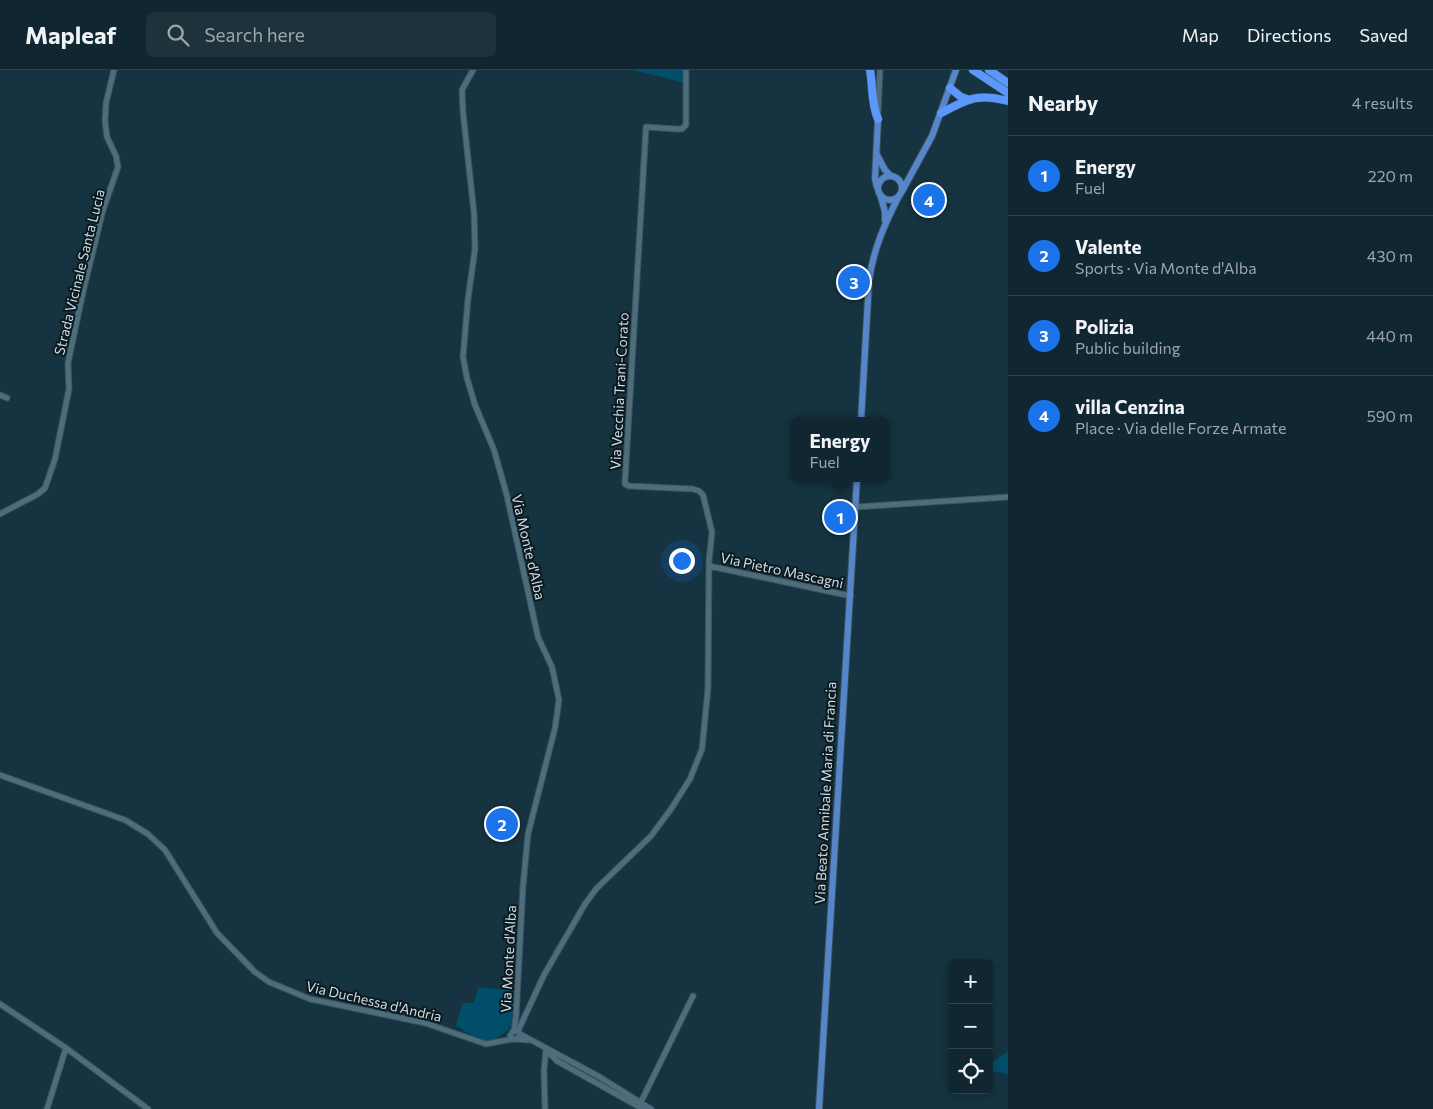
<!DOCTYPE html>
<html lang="en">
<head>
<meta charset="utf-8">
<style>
	body { margin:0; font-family:Commissioner,sans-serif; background:#1e323c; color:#f1f3f6 }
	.controls { position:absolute; right:15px; bottom:15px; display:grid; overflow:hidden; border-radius:8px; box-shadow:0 2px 8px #0003 }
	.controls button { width:45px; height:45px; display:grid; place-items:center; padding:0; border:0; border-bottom:1px solid #30434c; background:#102630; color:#f1f3f6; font:25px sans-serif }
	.you { position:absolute; left:681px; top:490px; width:18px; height:18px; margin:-12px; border:4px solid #fff; border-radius:50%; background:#1a73e8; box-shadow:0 0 0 8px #1a73e833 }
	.badge { display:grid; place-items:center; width:32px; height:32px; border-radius:50%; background:#1a73e8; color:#fff; font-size:16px; font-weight:700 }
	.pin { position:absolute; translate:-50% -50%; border:2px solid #fff; box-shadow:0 1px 5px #0006 }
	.popup { position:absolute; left:791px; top:347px; width:98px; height:65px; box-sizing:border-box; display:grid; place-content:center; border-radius:8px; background:#102630; filter:drop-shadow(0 1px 4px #0005); font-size:16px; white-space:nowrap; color:#9ca5ab }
	.popup b { font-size:19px; color:#f1f3f6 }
	.popup::after { content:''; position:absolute; left:50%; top:100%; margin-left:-10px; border:10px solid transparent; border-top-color:#102630 }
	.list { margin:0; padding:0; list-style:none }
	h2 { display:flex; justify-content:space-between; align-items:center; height:65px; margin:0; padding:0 20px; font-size:21px }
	h2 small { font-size:16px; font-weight:400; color:#9ca5ab }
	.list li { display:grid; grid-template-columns:32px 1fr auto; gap:15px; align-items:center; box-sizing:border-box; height:80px; padding:0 20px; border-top:1px solid #30434c }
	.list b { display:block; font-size:19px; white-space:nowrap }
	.list p { margin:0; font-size:16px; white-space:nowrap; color:#9ca5ab }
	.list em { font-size:16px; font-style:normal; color:#9ca5ab }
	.icon { flex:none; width:28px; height:28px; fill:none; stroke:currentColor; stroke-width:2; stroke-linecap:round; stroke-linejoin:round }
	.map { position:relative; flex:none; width:1008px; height:1039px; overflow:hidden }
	header { display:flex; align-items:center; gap:30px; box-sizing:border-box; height:70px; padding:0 25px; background:#102630; border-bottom:1px solid #30434c }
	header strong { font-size:24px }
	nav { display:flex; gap:28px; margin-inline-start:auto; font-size:18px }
	.search { width:350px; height:45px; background:#1e323c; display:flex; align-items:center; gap:12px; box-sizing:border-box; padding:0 18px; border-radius:8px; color:#9ca5ab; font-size:19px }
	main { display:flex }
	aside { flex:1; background:#102630 }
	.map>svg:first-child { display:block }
	.green { fill:#004e6a }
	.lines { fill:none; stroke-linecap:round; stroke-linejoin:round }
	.minor-casing { stroke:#39515c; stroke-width:7 }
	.major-casing { stroke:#39515c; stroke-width:8 }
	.highway-casing { stroke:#39515c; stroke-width:9 }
	.minor { stroke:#4e6d7c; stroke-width:5 }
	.major { stroke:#5686ca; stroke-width:6 }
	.highway { stroke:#5c97fe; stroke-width:8 }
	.labels { text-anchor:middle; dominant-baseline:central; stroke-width:4; stroke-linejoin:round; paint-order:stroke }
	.street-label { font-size:14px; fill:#cddde6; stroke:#0c191f }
</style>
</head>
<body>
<header>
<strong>Mapleaf</strong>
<div class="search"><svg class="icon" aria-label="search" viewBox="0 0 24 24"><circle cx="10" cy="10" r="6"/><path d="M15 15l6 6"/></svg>Search here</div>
<nav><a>Map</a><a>Directions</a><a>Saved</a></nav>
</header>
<main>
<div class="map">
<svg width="1008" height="1039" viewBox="0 0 1008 1039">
	<rect width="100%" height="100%" fill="#153340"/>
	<!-- green -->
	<path class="green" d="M 632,0 L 684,0 L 685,13 Z
		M 478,917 L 515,921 L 512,954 L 506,962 L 494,970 L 480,970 L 456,956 L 462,933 L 474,933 Z
		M 1008,981 L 1008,1004 L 989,1001 L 990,994 Z"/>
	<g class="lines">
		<!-- minor casing -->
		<g class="minor-casing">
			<path id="minor" d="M 473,0 L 462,20 L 463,42 L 474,143 L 475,179 L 468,229 L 463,287 L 467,308 L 475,335 L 494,380 L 507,426 L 538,567 L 552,597 L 559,630 L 555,658 L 528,764 L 523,816 L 516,946 L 514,961
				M 878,44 L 880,0
				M 0,325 L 7,328
				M 856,437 L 1008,427
				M 0,444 L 38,424 L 45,418 L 55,389 L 69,319 L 68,293 L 83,222 L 103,140 L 118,97 L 116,86 L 107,67 L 105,51 L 106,33 L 114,0
				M 709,496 L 851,526
				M 0,705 L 125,750 L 148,764 L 165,780 L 217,863 L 255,902 L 269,912 L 310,929 L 425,953 L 486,974 L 513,969
				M 0,934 L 66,978 L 148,1039
				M 518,961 L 544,905 L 585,834 L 596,819 L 651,766 L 671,739 L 690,709 L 702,679 L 708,618 L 709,491 L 712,462 L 703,425 L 699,421 L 693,419 L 629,416 L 625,414 L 625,411 L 646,57 L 677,59 L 682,59 L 686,55 L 686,0
				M 520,964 L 598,1006 L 651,1039
				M 517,969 L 520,964 L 518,961 L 513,961 L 510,966 L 513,969 L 528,970
				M 548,982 L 557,991 L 643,1039
				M 639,1036 L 693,926
				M 47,1039 L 66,978
				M 545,1039 L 544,1000 L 546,979"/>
		</g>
		<!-- major casing -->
		<g class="major-casing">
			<path id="major" d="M 877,85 L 885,100 L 891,106
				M878 118a12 12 0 1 1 24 0a12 12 0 1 1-24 0Z
				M 877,117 L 875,109 L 878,49
				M 901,123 L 932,66 L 956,0
				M 880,124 L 885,142 L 885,150
				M 861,351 L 869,211 C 873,180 885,153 899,126
				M 819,1039 L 857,408"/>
		</g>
		<!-- highway casing -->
		<g class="highway-casing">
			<path id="highway" d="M 870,0 C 873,16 871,34 878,49
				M 973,0 L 1008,23
				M 989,0 L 1008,13
				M 950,18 L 961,27 L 967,29
				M 941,43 C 968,29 977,23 1008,31"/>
		</g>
		<!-- minor -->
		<use href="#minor" class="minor"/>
		<!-- major -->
		<use href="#major" class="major"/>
		<!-- highway -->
		<use href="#highway" class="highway"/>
	</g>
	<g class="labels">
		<!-- street labels -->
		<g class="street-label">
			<text transform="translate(79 202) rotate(-76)">Strada Vicinale Santa Lucia</text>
			<text transform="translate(619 321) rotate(-87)">Via Vecchia Trani-Corato</text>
			<text transform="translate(529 477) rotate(77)">Via Monte d'Alba</text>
			<text transform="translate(782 500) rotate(12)">Via Pietro Mascagni</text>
			<text transform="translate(825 723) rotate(-87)">Via Beato Annibale Maria di Francia</text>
			<text transform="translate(508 889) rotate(-87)">Via Monte d'Alba</text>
			<text transform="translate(374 931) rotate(13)">Via Duchessa d'Andria</text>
		</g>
	</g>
</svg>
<div class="controls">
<button>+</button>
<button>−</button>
<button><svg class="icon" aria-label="locate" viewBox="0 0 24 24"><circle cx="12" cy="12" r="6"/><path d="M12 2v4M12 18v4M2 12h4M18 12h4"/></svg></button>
</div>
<div class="you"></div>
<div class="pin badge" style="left:840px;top:447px">1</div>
<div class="popup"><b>Energy</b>Fuel</div>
<div class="pin badge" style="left:502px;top:754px">2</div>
<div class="pin badge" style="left:854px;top:212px">3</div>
<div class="pin badge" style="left:929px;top:130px">4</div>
</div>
<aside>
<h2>Nearby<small>4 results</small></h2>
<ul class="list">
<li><span class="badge">1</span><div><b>Energy</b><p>Fuel</p></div><em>220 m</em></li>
<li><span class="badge">2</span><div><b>Valente</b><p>Sports · Via Monte d'Alba</p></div><em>430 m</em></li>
<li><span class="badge">3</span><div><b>Polizia</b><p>Public building</p></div><em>440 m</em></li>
<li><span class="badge">4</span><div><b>villa Cenzina</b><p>Place · Via delle Forze Armate</p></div><em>590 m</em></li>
</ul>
</aside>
</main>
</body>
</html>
